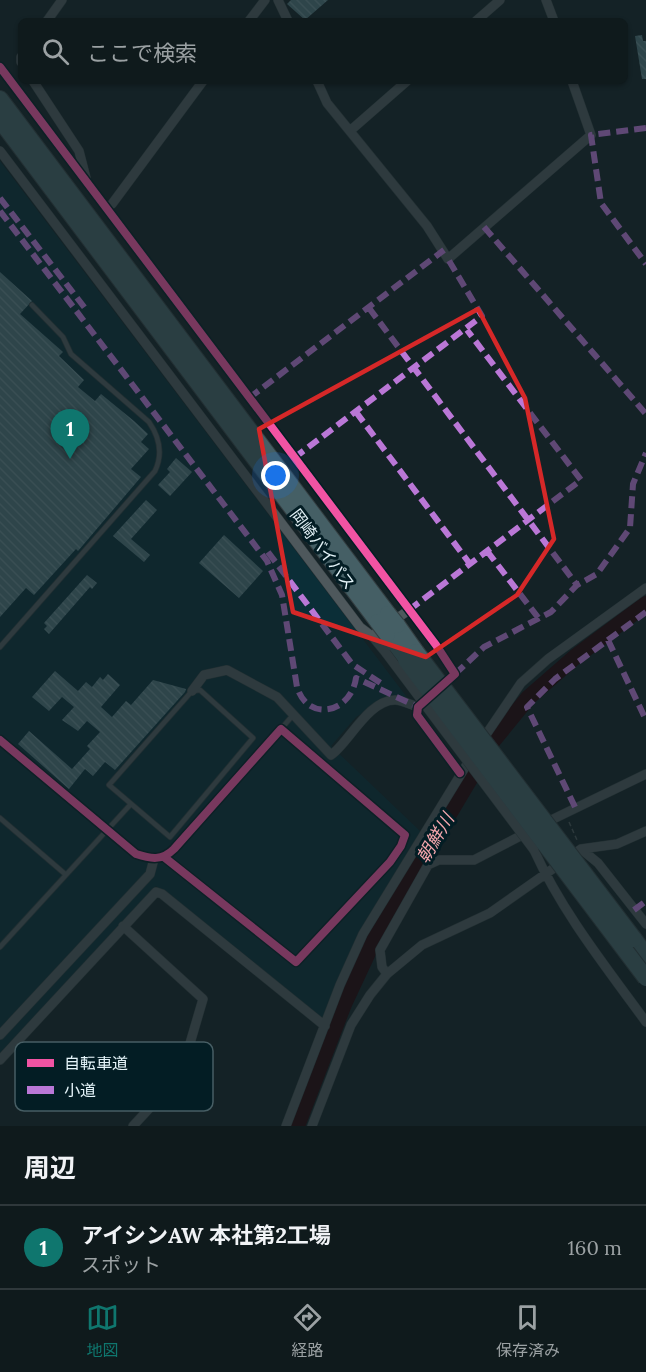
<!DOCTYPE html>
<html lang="ja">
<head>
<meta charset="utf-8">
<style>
	body { margin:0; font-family:Lora,"Noto Sans JP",serif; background:#1d2729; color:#f1f3f6 }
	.you { position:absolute; left:276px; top:476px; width:21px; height:21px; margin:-15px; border:4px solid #fff; border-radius:50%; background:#1a73e8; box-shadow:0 0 0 9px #1a73e833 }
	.badge { display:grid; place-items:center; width:39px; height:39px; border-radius:50%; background:#0f766e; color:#fff; font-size:20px; font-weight:700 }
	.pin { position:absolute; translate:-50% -50px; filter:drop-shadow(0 2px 3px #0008) }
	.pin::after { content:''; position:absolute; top:32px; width:21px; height:18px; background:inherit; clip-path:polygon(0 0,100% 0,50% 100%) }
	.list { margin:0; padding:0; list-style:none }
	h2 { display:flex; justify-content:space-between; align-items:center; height:78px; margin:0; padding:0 24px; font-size:26px }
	h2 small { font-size:20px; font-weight:400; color:#9ba1a3 }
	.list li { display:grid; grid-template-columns:39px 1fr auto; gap:18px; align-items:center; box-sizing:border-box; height:84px; padding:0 24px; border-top:2px solid #2f383b }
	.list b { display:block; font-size:22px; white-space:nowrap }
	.list p { margin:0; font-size:20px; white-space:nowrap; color:#9ba1a3 }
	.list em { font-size:20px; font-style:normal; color:#9ba1a3 }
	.icon { flex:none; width:33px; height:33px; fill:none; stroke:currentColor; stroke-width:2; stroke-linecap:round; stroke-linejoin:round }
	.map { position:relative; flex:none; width:646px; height:1126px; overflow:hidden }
	.search { position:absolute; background:#0f1a1c; box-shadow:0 2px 4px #0004; left:18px; right:18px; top:18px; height:66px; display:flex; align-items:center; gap:15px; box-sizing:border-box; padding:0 21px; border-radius:9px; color:#9ba1a3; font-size:22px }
	.sheet { height:162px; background:#0f1a1c }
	nav { display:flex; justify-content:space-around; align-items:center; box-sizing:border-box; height:84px; border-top:2px solid #2f383b; background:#0f1a1c; font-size:16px; color:#9ba1a3 }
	nav a { display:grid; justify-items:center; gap:3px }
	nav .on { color:#0f766e }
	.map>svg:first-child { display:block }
	.built { fill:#0b2e37 }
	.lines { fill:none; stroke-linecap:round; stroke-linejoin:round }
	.river { stroke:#240308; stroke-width:16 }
	.building { fill:url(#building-back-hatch) }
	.lane-casing { stroke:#343e41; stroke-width:6 }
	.street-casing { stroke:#343e41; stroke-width:10 }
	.highway-casing { stroke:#343e41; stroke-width:18 }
	.path { stroke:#4a5356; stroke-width:1.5; stroke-dasharray:4.5 3; stroke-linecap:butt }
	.lane { stroke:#4e585c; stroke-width:4.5 }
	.street { stroke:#4e585c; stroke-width:9 }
	.highway { stroke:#455f65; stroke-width:16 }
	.street-bridge-casing { stroke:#343e41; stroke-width:10; stroke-linecap:butt }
	.highway-bridge-casing { stroke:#343e41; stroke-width:18; stroke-linecap:butt }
	.street-bridge { stroke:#4e585c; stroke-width:9 }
	.highway-bridge { stroke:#455f65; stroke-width:16 }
	.quiet { stroke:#ba77d6; stroke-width:6; stroke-dasharray:12 6; stroke-linecap:butt }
	.cycleway-casing { stroke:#031d24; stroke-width:11 }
	.cycleway { stroke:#f153a3; stroke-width:8 }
	.marked { fill:none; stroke:#d62828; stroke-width:4.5; stroke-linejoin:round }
	.labels { text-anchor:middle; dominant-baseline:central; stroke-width:6; stroke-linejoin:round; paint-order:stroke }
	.street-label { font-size:16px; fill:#e5f4f9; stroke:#031d24 }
	.water-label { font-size:18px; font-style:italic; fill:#f4a6ad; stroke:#031d24 }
	.key { fill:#031d24; stroke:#475e64; stroke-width:1.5 }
	.key-label { font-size:16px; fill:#e5f4f9 }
</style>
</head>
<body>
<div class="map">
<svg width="646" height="1126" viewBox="0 0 646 1126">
	<defs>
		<pattern id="building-back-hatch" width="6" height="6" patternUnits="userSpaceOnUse" patternTransform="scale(1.5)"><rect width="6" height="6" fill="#4e6f77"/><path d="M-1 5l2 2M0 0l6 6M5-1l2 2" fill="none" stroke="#67848b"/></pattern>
	</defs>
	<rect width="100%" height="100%" fill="#142226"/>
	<!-- built -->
	<path class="built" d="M 0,161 L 409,700 L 390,696 L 356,717 L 331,746 L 421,832 L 367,921 L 325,1017 L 319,1018 L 156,886 L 0,1053 Z"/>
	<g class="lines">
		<!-- river -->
		<path class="river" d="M 297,1126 L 344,1004 L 373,942 L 492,742 L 528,698 L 575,657 L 646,604"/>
	</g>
	<!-- building -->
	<path class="building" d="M 291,0 L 328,0 L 305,20 L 287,4 Z
		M 642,35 L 643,41 L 646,41 L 646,79 L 642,79 L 635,36 Z
		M 0,272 L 32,301 L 20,314 L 63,352 L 59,356 L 84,380 L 78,387 L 95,401 L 101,394 L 134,421 L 148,434 L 141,442 L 149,449 L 131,469 L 141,477 L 78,551 L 76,549 L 34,595 L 26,588 L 0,617 Z
		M 176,458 L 192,472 L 170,496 L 158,485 L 170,472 L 167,469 Z
		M 146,500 L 157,510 L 131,539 L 150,555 L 144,562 L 113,536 Z
		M 224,535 L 263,571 L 239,598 L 199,563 Z
		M 87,575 L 97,583 L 92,589 L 90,587 L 49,634 L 44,629 L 47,626 L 44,623 Z
		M 55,671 L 78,691 L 86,682 L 92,687 L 100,677 L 103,680 L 108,674 L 120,685 L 101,707 L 112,717 L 126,701 L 131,705 L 153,680 L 186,689 L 185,692 L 115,770 L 105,762 L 93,776 L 85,769 L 69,789 L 18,744 L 29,731 L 72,769 L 90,749 L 87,746 L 100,732 L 87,721 L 78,731 L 62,720 L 74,707 L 62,697 L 49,711 L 32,697 Z"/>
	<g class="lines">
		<!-- lane casing -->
		<g class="lane-casing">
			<path id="lane" d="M 0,647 L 155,471 C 163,454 160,438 149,422 L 71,354 L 63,337 L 32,305
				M 200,690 L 253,738 L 170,837 L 109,785 L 192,691 Z
				M 281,729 L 293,715
				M 0,818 L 65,874
				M 0,947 L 130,805"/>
		</g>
		<!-- street casing -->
		<g class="street-casing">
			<path id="street" d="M 278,0 L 288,21
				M 546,0 L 554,21
				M 47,21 L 62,0
				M 249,21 L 265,0
				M 476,21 L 500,0
				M 21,57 L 21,62
				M 0,67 L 436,645 L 455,674 L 440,687
				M 33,81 L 79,151 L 86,178
				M 317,81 L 327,103 L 427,226 L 448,259 L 591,135 L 572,81
				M 351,130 L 407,81
				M 0,151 L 360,627 L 372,636 L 409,610
				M 112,204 L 203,81
				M 372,636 L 386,653
				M 192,691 L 204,675 L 227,670 L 277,697 L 331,755 C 348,744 368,700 395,700 C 402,700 411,705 418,707
				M 427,698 L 418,707 L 417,715 L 460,773
				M 0,740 L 136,854 C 151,859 162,861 174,849 L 281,729 L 405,835 L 401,846 L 390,862 L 296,962 L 164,857
				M 481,742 L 521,683 L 548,659 L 646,588
				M 543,824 L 646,774
				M 581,849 L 598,863 L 646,924
				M 534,850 C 562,912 606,967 646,1022
				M 123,926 L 203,999 L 181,1074 L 133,1126
				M 387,974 L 382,967 L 380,950 L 428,865 L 439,860 L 474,860 L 528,832
				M 0,1035 L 150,874 L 154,859
				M 0,1060 L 156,892 L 162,894 L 325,1026
				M 286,1126 L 340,985 L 363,934 L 472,756
				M 312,1126 L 351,1025 L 370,995 L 387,974 L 422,945 L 490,913 L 581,849 L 617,844 L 646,831"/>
		</g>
		<!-- highway casing -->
		<g class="highway-casing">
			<path id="highway" d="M 0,99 L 388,614
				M 0,120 L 378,622
				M 397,625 L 416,652
				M 387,634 L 406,660
				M 634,939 L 646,955"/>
		</g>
		<!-- path -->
		<path class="path" d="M 569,822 L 577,840"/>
		<!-- lane -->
		<use href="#lane" class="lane"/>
		<!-- street -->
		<use href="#street" class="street"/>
		<!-- highway -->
		<use href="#highway" class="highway"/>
		<!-- street-bridge casing -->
		<g class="street-bridge-casing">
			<path id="street-bridge" d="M 386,653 L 534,850"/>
		</g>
		<!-- highway-bridge casing -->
		<g class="highway-bridge-casing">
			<path id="highway-bridge" d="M 388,614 L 397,625
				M 378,622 L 387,634
				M 416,652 L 634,939
				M 406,660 L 646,978"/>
		</g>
		<!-- street-bridge -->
		<use href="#street-bridge" class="street-bridge"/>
		<!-- highway-bridge -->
		<use href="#highway-bridge" class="highway-bridge"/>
		<!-- quiet -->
		<path class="quiet" d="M 646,128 L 591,135 L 601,203 L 646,264
			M 0,198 L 88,312
			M 0,211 L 267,561 L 282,595 L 297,687 C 308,723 351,713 356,678 L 418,707
			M 484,227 L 646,414
			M 369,308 L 577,585
			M 249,398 L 444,250
			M 356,412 L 470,564
			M 294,458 L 482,316 L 448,259
			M 487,551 L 540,620
			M 268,552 L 352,664 L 385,686
			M 409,610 L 581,480 L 467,330
			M 608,640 L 646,720
			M 455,674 L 484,647 L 551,612 L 577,585 L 597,574 L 630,528 L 633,484 L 646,453
			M 575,807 L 527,707 L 555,679 L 646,612
			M 634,910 L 646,901"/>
		<!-- cycleway casing -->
		<g class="cycleway-casing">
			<path id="cycleway" d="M 0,67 L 436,645 L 455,674 L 418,707 L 417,715 L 460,773
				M 0,740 L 136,854 C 151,859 162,861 174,849 L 281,729 L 405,835 L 401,846 L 390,862 L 296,962 L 164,857"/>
		</g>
		<!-- cycleway -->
		<use href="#cycleway" class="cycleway"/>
	</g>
	<!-- marked area -->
	<path d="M0 0H646V1126H0ZM 478,309 L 525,398 L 554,539 L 517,595 L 426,657 L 293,612 L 259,429 Z" fill="#142226" fill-opacity=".55" fill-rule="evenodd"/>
	<path class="marked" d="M 478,309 L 525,398 L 554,539 L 517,595 L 426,657 L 293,612 L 259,429 Z"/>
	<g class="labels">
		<!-- street labels -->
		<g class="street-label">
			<text transform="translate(323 549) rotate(53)">岡崎バイパス</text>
		</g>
		<!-- water labels -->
		<g class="water-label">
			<text transform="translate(435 838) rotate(-59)">朝鮮川</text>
		</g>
	</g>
	<!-- legend -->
	<rect x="15" y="1042" width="198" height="69" rx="9" class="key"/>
	<rect x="27" y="1059" width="27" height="8" fill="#f153a3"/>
	<rect x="27" y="1086" width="27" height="8" fill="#ba77d6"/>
	<g class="key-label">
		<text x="64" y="1069">自転車道</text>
		<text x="64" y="1096">小道</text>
	</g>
</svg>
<div class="you"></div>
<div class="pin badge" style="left:70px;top:459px">1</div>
<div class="search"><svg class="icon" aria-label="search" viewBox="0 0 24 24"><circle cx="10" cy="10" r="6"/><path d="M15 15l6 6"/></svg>ここで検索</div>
</div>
<section class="sheet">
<h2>周辺<small></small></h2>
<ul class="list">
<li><span class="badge">1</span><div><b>アイシンAW 本社第2工場</b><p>スポット</p></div><em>160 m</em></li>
</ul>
</section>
<nav>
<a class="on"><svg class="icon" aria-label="map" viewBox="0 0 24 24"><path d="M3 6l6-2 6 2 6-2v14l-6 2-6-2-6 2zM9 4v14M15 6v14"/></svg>地図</a>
<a><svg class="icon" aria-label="directions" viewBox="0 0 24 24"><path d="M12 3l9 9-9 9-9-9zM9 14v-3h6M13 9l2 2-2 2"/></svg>経路</a>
<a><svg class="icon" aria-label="saved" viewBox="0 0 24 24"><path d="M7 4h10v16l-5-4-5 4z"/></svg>保存済み</a>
</nav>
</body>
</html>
